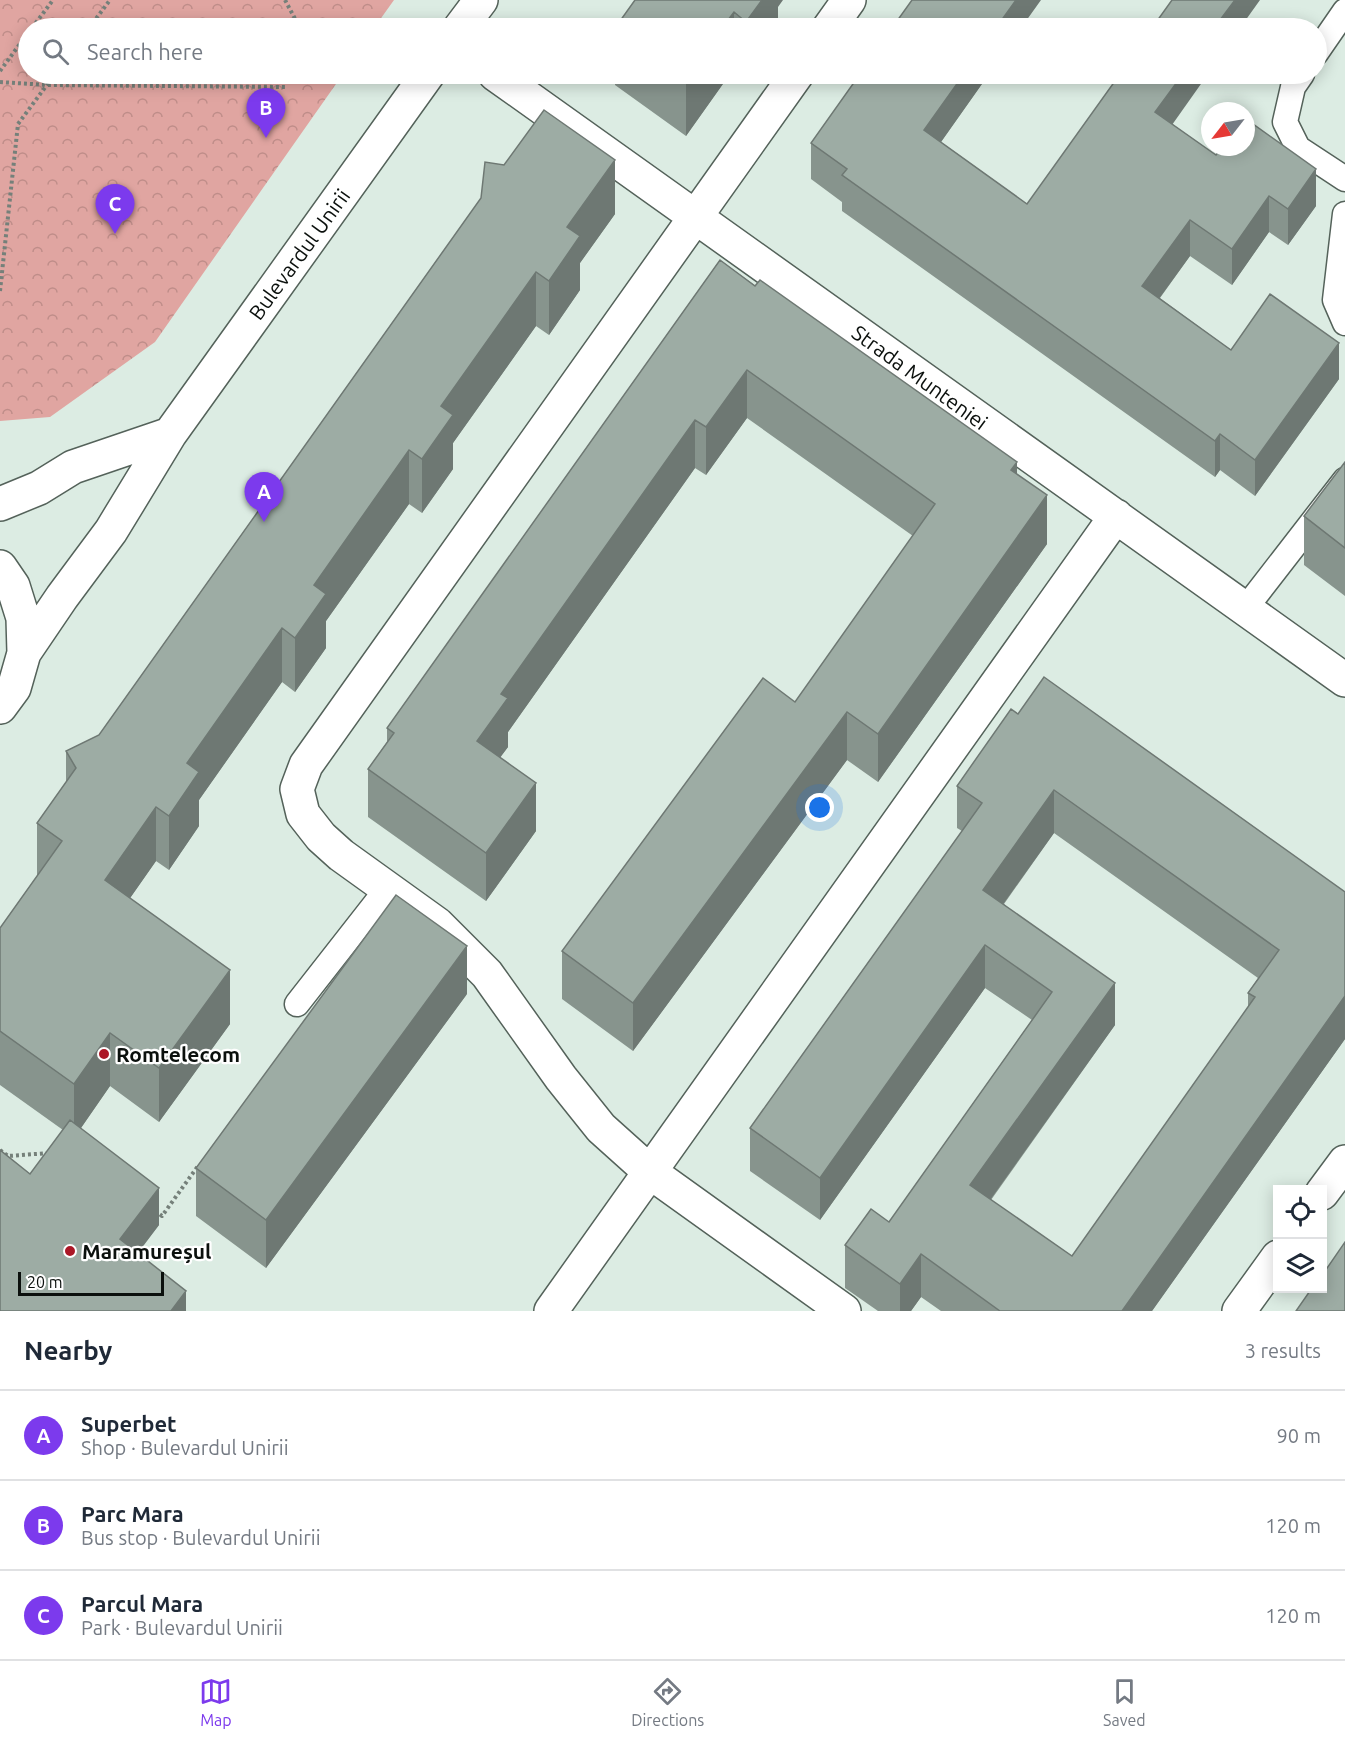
<!DOCTYPE html>
<html lang="en">
<head>
<meta charset="utf-8">
<style>
	body { margin:0; font-family:Ubuntu,sans-serif; background:#f6f6f7; color:#1f2937 }
	.controls { position:absolute; right:18px; bottom:18px; display:grid; overflow:hidden; border-radius:0px; box-shadow:0 3px 15px #0003 }
	.controls button { width:54px; height:54px; display:grid; place-items:center; padding:0; border:0; border-bottom:2px solid #e0e1e3; background:#fff; color:#1f2937; font:30px sans-serif }
	.compass { position:absolute; left:1201px; top:102px; width:54px; height:54px; border-radius:50%; background:#fff; box-shadow:0 3px 15px #0003; rotate:239deg }
	.scale { position:absolute; left:18px; bottom:15px; width:146px; box-sizing:border-box; padding-left:6px; border:3px solid #0b100d; border-top:0; font-size:16px; line-height:21px; white-space:nowrap; color:#0b100d; -webkit-text-stroke:4px #fff; paint-order:stroke }
	.you { position:absolute; left:820px; top:808px; width:21px; height:21px; margin:-15px; border:4px solid #fff; border-radius:50%; background:#1a73e8; box-shadow:0 0 0 9px #1a73e833 }
	.badge { display:grid; place-items:center; width:39px; height:39px; border-radius:50%; background:#7c3aed; color:#fff; font-size:20px; font-weight:700 }
	.pin { position:absolute; translate:-50% -50px; filter:drop-shadow(0 2px 3px #0008) }
	.pin::after { content:''; position:absolute; top:32px; width:21px; height:18px; background:inherit; clip-path:polygon(0 0,100% 0,50% 100%) }
	.list { margin:0; padding:0; list-style:none }
	h2 { display:flex; justify-content:space-between; align-items:center; height:78px; margin:0; padding:0 24px; font-size:26px }
	h2 small { font-size:20px; font-weight:400; color:#747a83 }
	.list li { display:grid; grid-template-columns:39px 1fr auto; gap:18px; align-items:center; box-sizing:border-box; height:90px; padding:0 24px; border-top:2px solid #e0e1e3 }
	.list b { display:block; font-size:22px; white-space:nowrap }
	.list p { margin:0; font-size:20px; white-space:nowrap; color:#747a83 }
	.list em { font-size:20px; font-style:normal; color:#747a83 }
	.icon { flex:none; width:33px; height:33px; fill:none; stroke:currentColor; stroke-width:2; stroke-linecap:round; stroke-linejoin:round }
	.map { position:relative; flex:none; width:1345px; height:1311px; overflow:hidden }
	.search { position:absolute; background:#fff; box-shadow:0 3px 15px #0003; left:18px; right:18px; top:18px; height:66px; display:flex; align-items:center; gap:15px; box-sizing:border-box; padding:0 21px; border-radius:33px; color:#747a83; font-size:22px }
	.sheet { height:348px; background:#fff }
	nav { display:flex; justify-content:space-around; align-items:center; box-sizing:border-box; height:84px; border-top:2px solid #e0e1e3; background:#fff; font-size:16px; color:#747a83 }
	nav a { display:grid; justify-items:center; gap:3px }
	nav .on { color:#7c3aed }
	.map>svg:first-child { display:block }
	.park { fill:url(#park-crowns) }
	.lines { fill:none; stroke-linecap:round; stroke-linejoin:round }
	.lane-casing { stroke:#54625a; stroke-width:27 }
	.street-casing { stroke:#54625a; stroke-width:36 }
	.secondary-casing { stroke:#54625a; stroke-width:36 }
	.path { stroke:#75807a; stroke-width:4; stroke-dasharray:3 3; stroke-linecap:butt }
	.lane { stroke:#fff; stroke-width:24 }
	.street { stroke:#fff; stroke-width:33 }
	.secondary { stroke:#fff; stroke-width:33 }
	.wall { fill:#87948d; fill-rule:evenodd }
	.shaded-wall { fill:#6e7873 }
	.building { fill:#9daca4; stroke:#6e7873; stroke-width:1.5; fill-rule:evenodd }
	.poi-dot { fill:#ab1726; stroke:#fff; stroke-width:2 }
	.labels { text-anchor:middle; dominant-baseline:central; stroke-width:4.5; stroke-linejoin:round; paint-order:stroke }
	.street-label { font-size:21px; fill:#0b100d; stroke:#fff }
	.poi-label { font-size:21px; font-weight:bold; fill:#0b100d; stroke:#fff; text-anchor:start }
</style>
</head>
<body>
<div class="map">
<svg width="1345" height="1311" viewBox="0 0 1345 1311">
	<defs>
		<pattern id="park-crowns" width="20" height="18" patternUnits="userSpaceOnUse" patternTransform="scale(1.5)"><rect width="20" height="18" fill="#e0a5a1"/><path d="M2 6a3 3 0 1 1 6 0M12 15a3 3 0 1 1 6 0" fill="none" stroke="#bf8d89"/></pattern>
	</defs>
	<rect width="100%" height="100%" fill="#dcece3"/>
	<!-- park -->
	<path class="park" d="M 0,0 L 394,0 L 374,28 L 28,28 L 28,74 L 343,74 L 155,342 L 50,417 L 0,421 Z"/>
	<g class="lines">
		<!-- lane casing -->
		<g class="lane-casing">
			<path id="lane" d="M 1316,53 L 1345,11
				M 1302,74 L 1293,87 L 1285,122 L 1298,148 L 1345,179
				M 1345,214 L 1335,300 L 1345,323
				M 1245,609 L 1345,480
				M 297,1004 L 387,889"/>
		</g>
		<!-- street casing -->
		<g class="street-casing">
			<path id="street" d="M 829,28 L 849,0
				M 495,74 L 1345,680
				M 797,74 L 306,765 L 297,789 L 303,814 L 321,837 L 341,855 L 437,924 L 487,974 L 561,1078 L 601,1128 L 650,1172 L 844,1311
				M 1322,1193 L 1345,1162
				M 551,1311 L 1116,516
				M 1239,1311 L 1278,1257"/>
		</g>
		<!-- secondary casing -->
		<g class="secondary-casing">
			<path id="secondary" d="M 460,28 L 481,0
				M 0,504 L 39,488 L 73,467 L 170,434
				M 0,567 L 13,586 L 23,618 L 24,653 L 14,688 L 0,707
				M 24,653 L 62,597 L 111,531 L 170,434 L 428,74"/>
		</g>
		<!-- path -->
		<path class="path" d="M 285,0 L 300,28
			M 32,28 L 53,0
			M 89,28 L 110,0
			M 0,71 L 28,33
			M 0,82 L 47,85 L 286,87
			M 0,291 L 18,124 L 55,74
			M 0,1150 L 8,1156 L 49,1153
			M 155,1211 L 162,1216 L 198,1166"/>
		<!-- lane -->
		<use href="#lane" class="lane"/>
		<!-- street -->
		<use href="#street" class="street"/>
		<!-- secondary -->
		<use href="#secondary" class="secondary"/>
	</g>
	<!-- wall -->
	<path class="wall" d="M 635,0 L 778,7 L 778,28 L 615,28 Z
		M 615,74 L 730,74 L 686,136 L 615,85 Z
		M 740,74 L 749,74 L 746,78 Z
		M 860,74 L 989,74 L 941,142 L 1027,204 L 1172,124 L 1216,155 L 1316,206 L 1288,245 L 1269,232 L 1232,285 L 1190,256 L 1160,298 L 1231,350 L 1339,379 L 1255,496 L 1220,470 L 1215,477 L 842,211 L 842,202 L 811,179 L 811,143 Z
		M 481,198 L 615,214 L 580,263 L 580,290 L 549,335 L 536,326 L 453,443 L 453,469 L 422,513 L 409,504 L 326,621 L 326,648 L 295,692 L 282,682 L 199,800 L 199,826 L 169,870 L 156,861 L 130,898 L 230,1024 L 159,1122 L 110,1086 L 81,1128 L 159,1225 L 137,1253 L 186,1311 L 30,1174 L 63,1130 L 0,1085 L 0,928 L 37,876 L 37,823 L 66,782 L 66,751 L 99,735 Z
		M 720,260 L 1017,474 L 1047,544 L 878,782 L 847,760 L 633,1051 L 562,999 L 562,951 L 795,702 L 913,536 L 747,418 L 706,475 L 695,468 L 508,732 L 508,747 L 500,757 L 536,831 L 486,901 L 368,817 L 368,769 L 387,742 L 387,728 Z
		M 1345,462 L 1345,596 L 1304,565 L 1304,516 Z
		M 1018,714 L 1345,892 L 1345,1039 L 1152,1311 L 941,1311 L 921,1297 L 911,1311 L 878,1311 L 845,1288 L 845,1245 L 889,1222 L 1032,1020 L 985,988 L 820,1220 L 750,1171 L 750,1128 L 962,831 L 957,828 L 957,786 ZM 1054,833 L 1258,978 L 1248,993 L 1248,1008 L 1072,1256 L 991,1200 L 1115,1025 L 1004,904 Z
		M 467,994 L 266,1268 L 196,1216 L 196,1168 Z"/>
	<!-- shaded-wall -->
	<path class="shaded-wall" d="M 762,0 L 783,0 L 778,7 L 778,28 L 746,28 L 746,22 Z
		M 1016,0 L 1041,0 L 1021,28 L 996,28 Z
		M 1235,0 L 1260,0 L 1240,28 L 1214,28 Z
		M 734,12 L 734,28 L 722,28 Z
		M 690,74 L 730,74 L 686,136 L 686,79 Z
		M 964,74 L 989,74 L 924,166 L 924,130 Z
		M 1183,74 L 1208,74 L 1155,149 L 1155,112 Z
		M 615,160 L 615,214 L 580,263 L 580,290 L 549,335 L 549,281 L 567,227 Z
		M 1316,169 L 1316,206 L 1288,245 L 1288,209 Z
		M 1269,196 L 1269,232 L 1232,285 L 1232,249 Z
		M 1190,220 L 1190,256 L 1142,322 L 1142,286 Z
		M 536,272 L 536,326 L 453,443 L 453,469 L 422,513 L 422,459 L 441,406 Z
		M 1339,343 L 1339,379 L 1255,496 L 1255,460 Z
		M 747,370 L 747,418 L 706,475 L 706,427 Z
		M 695,420 L 695,468 L 508,732 L 508,747 L 477,789 L 477,741 L 501,694 Z
		M 1220,434 L 1220,470 L 1215,477 L 1215,441 Z
		M 409,450 L 409,504 L 326,621 L 326,648 L 295,692 L 295,638 L 314,585 Z
		M 1017,462 L 1017,511 L 1011,470 Z
		M 1047,495 L 1047,544 L 878,782 L 878,734 Z
		M 282,628 L 282,682 L 199,800 L 199,826 L 169,870 L 169,816 L 187,763 Z
		M 847,712 L 847,760 L 633,1051 L 633,1003 Z
		M 536,783 L 536,831 L 486,901 L 486,853 Z
		M 1054,790 L 1054,833 L 983,932 L 983,890 Z
		M 156,807 L 156,861 L 105,934 L 105,880 Z
		M 985,945 L 985,988 L 820,1220 L 820,1178 Z
		M 467,946 L 467,994 L 266,1268 L 266,1220 Z
		M 230,970 L 230,1024 L 159,1122 L 159,1068 Z
		M 1115,983 L 1115,1025 L 970,1228 L 970,1185 Z
		M 1345,996 L 1345,1039 L 1152,1311 L 1122,1311 Z
		M 110,1033 L 110,1086 L 74,1138 L 74,1084 Z
		M 159,1188 L 159,1225 L 120,1277 L 120,1239 Z
		M 921,1254 L 921,1297 L 911,1311 L 900,1311 L 900,1284 Z
		M 186,1291 L 186,1311 L 171,1311 Z"/>
	<!-- building -->
	<path class="building" d="M 635,0 L 762,0 L 746,22 L 734,12 L 722,28 L 615,28 Z
		M 912,0 L 1016,0 L 996,28 L 892,28 Z
		M 1172,0 L 1235,0 L 1214,28 L 1152,28 Z
		M 678,74 L 690,74 L 686,79 Z
		M 860,74 L 964,74 L 924,130 L 1027,204 L 1120,74 L 1183,74 L 1155,112 L 1216,155 L 1222,147 L 1246,147 L 1246,119 L 1316,169 L 1288,209 L 1269,196 L 1232,249 L 1190,220 L 1142,286 L 1231,350 L 1270,294 L 1339,343 L 1255,460 L 1220,434 L 1215,441 L 842,175 L 847,169 L 811,143 Z
		M 544,110 L 615,160 L 567,227 L 580,236 L 549,281 L 536,272 L 441,406 L 453,415 L 422,459 L 409,450 L 314,585 L 326,594 L 295,638 L 282,628 L 187,763 L 199,772 L 169,816 L 156,807 L 105,880 L 230,970 L 159,1068 L 110,1033 L 74,1084 L 0,1031 L 0,928 L 62,841 L 37,823 L 76,768 L 66,751 L 99,735 L 481,198 L 485,162 L 504,165 Z
		M 720,260 L 755,286 L 760,280 L 1017,462 L 1011,470 L 1047,495 L 878,734 L 847,712 L 633,1003 L 562,951 L 763,678 L 795,702 L 935,504 L 747,370 L 706,427 L 695,420 L 501,694 L 508,698 L 477,741 L 536,783 L 486,853 L 368,769 L 394,733 L 387,728 Z
		M 1345,462 L 1345,548 L 1304,516 Z
		M 1044,677 L 1345,892 L 1345,996 L 1122,1311 L 1000,1311 L 921,1254 L 900,1284 L 845,1245 L 871,1209 L 889,1222 L 1052,992 L 985,945 L 820,1178 L 750,1128 L 982,803 L 957,786 L 1011,709 L 1018,714 ZM 1054,790 L 1279,950 L 1248,993 L 1255,997 L 1072,1256 L 970,1185 L 1115,983 L 983,890 Z
		M 396,895 L 467,946 L 266,1220 L 196,1168 Z
		M 70,1120 L 159,1188 L 120,1239 L 186,1291 L 171,1311 L 0,1311 L 0,1150 L 30,1174 Z
		M 1345,1242 L 1345,1311 L 1296,1311 L 1312,1288 L 1323,1288 L 1323,1274 Z"/>
	<!-- markers -->
	<g class="poi-dot">
		<circle cx="104" cy="1054" r="6"/>
		<circle cx="70" cy="1251" r="6"/>
	</g>
	<g class="labels">
		<!-- street labels -->
		<g class="street-label">
			<text transform="translate(299 254) rotate(-54)">Bulevardul Unirii</text>
			<text transform="translate(920 377) rotate(36)">Strada Munteniei</text>
		</g>
		<!-- poi labels -->
		<g class="poi-label">
			<text x="116" y="1054">Romtelecom</text>
			<text x="82" y="1251">Maramureșul</text>
		</g>
	</g>
</svg>
<div class="controls">
<button><svg class="icon" aria-label="locate" viewBox="0 0 24 24"><circle cx="12" cy="12" r="6"/><path d="M12 2v4M12 18v4M2 12h4M18 12h4"/></svg></button>
<button><svg class="icon" aria-label="layers" viewBox="0 0 24 24"><path d="M12 4l9 5-9 5-9-5zM3 14l9 5 9-5"/></svg></button>
</div>
<svg class="compass" viewBox="-18 -18 36 36"><path d="M0-13l5 13h-10z" fill="#e53935"/><path d="M0 13l5-13h-10z" fill="#747a83"/></svg>
<div class="scale">20 m</div>
<div class="you"></div>
<div class="pin badge" style="left:264px;top:522px">A</div>
<div class="pin badge" style="left:266px;top:138px">B</div>
<div class="pin badge" style="left:115px;top:234px">C</div>
<div class="search"><svg class="icon" aria-label="search" viewBox="0 0 24 24"><circle cx="10" cy="10" r="6"/><path d="M15 15l6 6"/></svg>Search here</div>
</div>
<section class="sheet">
<h2>Nearby<small>3 results</small></h2>
<ul class="list">
<li><span class="badge">A</span><div><b>Superbet</b><p>Shop · Bulevardul Unirii</p></div><em>90 m</em></li>
<li><span class="badge">B</span><div><b>Parc Mara</b><p>Bus stop · Bulevardul Unirii</p></div><em>120 m</em></li>
<li><span class="badge">C</span><div><b>Parcul Mara</b><p>Park · Bulevardul Unirii</p></div><em>120 m</em></li>
</ul>
</section>
<nav>
<a class="on"><svg class="icon" aria-label="map" viewBox="0 0 24 24"><path d="M3 6l6-2 6 2 6-2v14l-6 2-6-2-6 2zM9 4v14M15 6v14"/></svg>Map</a>
<a><svg class="icon" aria-label="directions" viewBox="0 0 24 24"><path d="M12 3l9 9-9 9-9-9zM9 14v-3h6M13 9l2 2-2 2"/></svg>Directions</a>
<a><svg class="icon" aria-label="saved" viewBox="0 0 24 24"><path d="M7 4h10v16l-5-4-5 4z"/></svg>Saved</a>
</nav>
</body>
</html>
